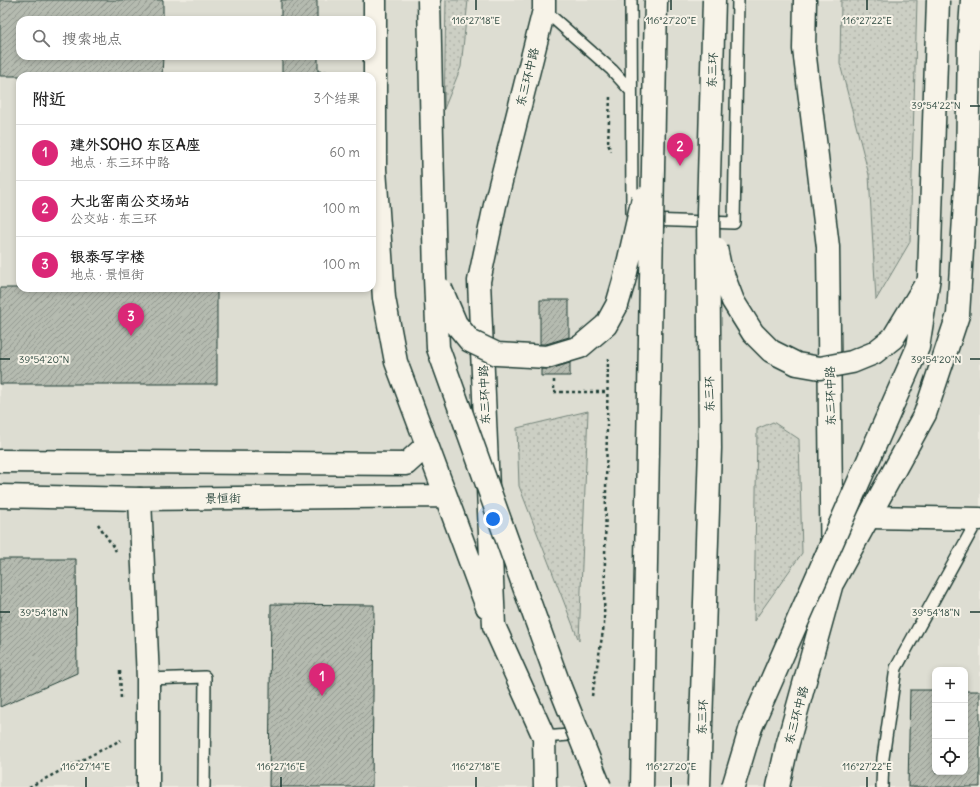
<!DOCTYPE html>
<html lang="zh">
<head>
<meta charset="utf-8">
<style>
	body { margin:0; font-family:Delius,"LXGW WenKai TC",sans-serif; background:#f6f6f6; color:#222 }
	.controls { position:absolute; right:12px; bottom:12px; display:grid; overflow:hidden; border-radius:8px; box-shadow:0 2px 6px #0003 }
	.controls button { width:36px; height:36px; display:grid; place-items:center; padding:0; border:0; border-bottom:1px solid #e0e0e0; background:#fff; color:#222; font:20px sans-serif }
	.you { position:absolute; left:493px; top:519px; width:14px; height:14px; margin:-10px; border:3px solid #fff; border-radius:50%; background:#1a73e8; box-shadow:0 0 0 6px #1a73e833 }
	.badge { display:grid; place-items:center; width:26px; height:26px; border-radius:50%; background:#db2777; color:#fff; font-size:13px; font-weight:700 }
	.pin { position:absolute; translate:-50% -33px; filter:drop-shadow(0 1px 2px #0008) }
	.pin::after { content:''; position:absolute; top:21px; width:14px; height:12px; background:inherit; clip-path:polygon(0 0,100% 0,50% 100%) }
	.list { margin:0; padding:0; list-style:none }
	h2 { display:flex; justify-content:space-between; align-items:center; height:52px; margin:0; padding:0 16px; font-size:17px }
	h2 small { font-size:13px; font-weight:400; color:#767676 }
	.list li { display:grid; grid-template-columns:26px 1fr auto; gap:12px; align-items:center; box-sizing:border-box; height:56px; padding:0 16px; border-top:1px solid #e0e0e0 }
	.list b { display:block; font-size:15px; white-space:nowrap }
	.list p { margin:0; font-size:13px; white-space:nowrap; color:#767676 }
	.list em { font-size:13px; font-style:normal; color:#767676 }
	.icon { flex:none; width:22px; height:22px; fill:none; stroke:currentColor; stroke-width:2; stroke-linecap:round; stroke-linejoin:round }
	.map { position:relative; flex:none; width:980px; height:787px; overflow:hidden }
	.search { position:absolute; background:#fff; box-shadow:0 2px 6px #0003; left:16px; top:16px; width:360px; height:44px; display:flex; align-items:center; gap:10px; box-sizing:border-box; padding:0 14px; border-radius:12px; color:#767676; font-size:15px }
	.panel { position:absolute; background:#fff; box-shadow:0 2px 6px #0003; left:16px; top:72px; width:360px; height:220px; border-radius:12px }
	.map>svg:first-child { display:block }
	.built { fill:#ddddd2; fill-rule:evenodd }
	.grass { fill:url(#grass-dots); stroke:#76867c }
	.building { fill:url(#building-hatch); stroke:#1f3d34 }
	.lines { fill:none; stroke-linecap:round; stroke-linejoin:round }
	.lane-casing { stroke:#1f3d34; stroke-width:14 }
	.street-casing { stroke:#1f3d34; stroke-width:25 }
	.secondary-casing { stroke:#1f3d34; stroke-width:25 }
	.path { stroke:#1f3d34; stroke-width:2.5; stroke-dasharray:3 3; stroke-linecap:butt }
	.lane { stroke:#f7f3e8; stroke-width:11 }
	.street { stroke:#f7f3e8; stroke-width:22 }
	.secondary { stroke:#f7f3e8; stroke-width:22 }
	.highway-bridge-casing { stroke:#1f3d34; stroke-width:25; stroke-linecap:butt }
	.highway-bridge { stroke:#f7f3e8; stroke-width:22 }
	.ticks { fill:none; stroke:#1f3d34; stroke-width:1.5 }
	.labels { text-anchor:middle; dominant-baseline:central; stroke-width:4; stroke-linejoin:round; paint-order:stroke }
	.street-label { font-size:12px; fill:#1f3d34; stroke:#f7f3e8 }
	.ticks-label { font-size:10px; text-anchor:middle; fill:#1f3d34; stroke:#f7f3e8; stroke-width:4; stroke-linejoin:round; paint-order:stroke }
</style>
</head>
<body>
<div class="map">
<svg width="980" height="787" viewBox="0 0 980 787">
	<defs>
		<pattern id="grass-dots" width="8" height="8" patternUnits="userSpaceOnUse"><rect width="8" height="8" fill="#cccfc4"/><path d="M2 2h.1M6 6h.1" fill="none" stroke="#afb3a9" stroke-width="1.8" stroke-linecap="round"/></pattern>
		<pattern id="building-hatch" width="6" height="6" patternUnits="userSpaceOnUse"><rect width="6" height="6" fill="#b5bbb0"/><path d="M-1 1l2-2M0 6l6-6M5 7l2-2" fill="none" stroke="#939990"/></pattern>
	</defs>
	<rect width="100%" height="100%" fill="#eeece1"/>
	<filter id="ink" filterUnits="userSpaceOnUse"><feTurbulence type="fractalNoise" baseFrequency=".025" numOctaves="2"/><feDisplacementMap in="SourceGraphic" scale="8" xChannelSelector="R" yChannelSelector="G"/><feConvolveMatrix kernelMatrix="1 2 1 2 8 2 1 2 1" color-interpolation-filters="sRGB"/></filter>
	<g filter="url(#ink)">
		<!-- built -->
		<path class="built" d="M 0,0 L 980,0 L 980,787 L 0,787 ZM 20,20 L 372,20 L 372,56 L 20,56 ZM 20,76 L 372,76 L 372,288 L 20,288 ZM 935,670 L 965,670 L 965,772 L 935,772 Z"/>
		<!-- grass -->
		<path class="grass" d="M 446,0 L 468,0 L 461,67 L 444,109 Z
			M 841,0 L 917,0 L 910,242 L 876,300 L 869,175 L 840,64 Z
			M 588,411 L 579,641 L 519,486 L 517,428 Z
			M 773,422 L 799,439 L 802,553 L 754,621 L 757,429 Z"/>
		<!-- building -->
		<path class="building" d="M 0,0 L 163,0 L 163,20 L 20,20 L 20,56 L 163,56 L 162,76 L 0,76 Z
			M 281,0 L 317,0 L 317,20 L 281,20 Z
			M 282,56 L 318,56 L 318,76 L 282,76 Z
			M 0,288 L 217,288 L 217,384 L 0,384 Z
			M 540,300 L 569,300 L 569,337 L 546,344 L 540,344 Z
			M 570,363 L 570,376 L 541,376 L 541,369 L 550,369 Z
			M 0,559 L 76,559 L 77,673 L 0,707 Z
			M 271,604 L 374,605 L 372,787 L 269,787 Z
			M 910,690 L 935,690 L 935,772 L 965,772 L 965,691 L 980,691 L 980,787 L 908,787 Z"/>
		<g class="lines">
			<!-- lane casing -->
			<g class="lane-casing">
				<path id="lane" d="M 631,0 L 632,213
					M 544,10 L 612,70 L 631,91
					M 649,220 L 734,223 L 738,0
					M 148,679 L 205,677 L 204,787
					M 544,737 L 581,734
					M 882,787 L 883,758 L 896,668 L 978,519"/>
			</g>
			<!-- street casing -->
			<g class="street-casing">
				<path id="street" d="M 140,499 L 148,679 L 148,787
					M 869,517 L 980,519"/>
			</g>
			<!-- secondary casing -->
			<g class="secondary-casing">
				<path id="secondary" d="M 375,0 L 375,169 L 384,298 L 396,362 L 427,445 L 487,607
					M 544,0 L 544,10 L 495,205 L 479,281 L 494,626 L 544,737 L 545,787
					M 0,461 L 406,464 L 427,445
					M 0,496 L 140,499 L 445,496
					M 833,582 L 925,414 L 958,315 L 967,170 L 969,41 L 972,0
					M 778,787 L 787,746 L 832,583 L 828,247 L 804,49 L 805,0"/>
			</g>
			<!-- path -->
			<path class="path" d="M 318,72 L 329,72
				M 610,97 L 608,144 L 611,151
				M 554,380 L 554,392 L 608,392
				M 98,524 L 116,551
				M 120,671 L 121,700
				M 592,696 L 604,625 L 608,356
				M 29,787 L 121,740"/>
			<!-- lane -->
			<use href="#lane" class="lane"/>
			<!-- street -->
			<use href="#street" class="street"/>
			<!-- secondary -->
			<use href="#secondary" class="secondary"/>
			<!-- highway-bridge casing -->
			<g class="highway-bridge-casing">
				<path id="highway-bridge" d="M 429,0 L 435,277 L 438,348 L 560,687 L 600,787
					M 716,248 L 720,267 L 733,301 L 753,333 L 771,351 L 797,364 L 820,368 L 852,362 L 874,353 L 893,338 L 924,287
					M 441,289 L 456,324 L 470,341 L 497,354 L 547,357 L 580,347 L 606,325 L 617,305 L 624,281 L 643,198
					M 642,787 L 656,0
					M 699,787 L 710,448 L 708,212 L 714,0
					M 733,787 L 751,727 L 918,347 L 929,277 L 938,0"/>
			</g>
			<!-- highway-bridge -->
			<use href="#highway-bridge" class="highway-bridge"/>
		</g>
	</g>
	<!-- ticks -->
	<path class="ticks" d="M 476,0 L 476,10M 671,0 L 671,10M 867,0 L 867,10M 970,106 L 980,106M 0,359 L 10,359M 970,359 L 980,359M 0,612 L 10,612M 970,612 L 980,612M 86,777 L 86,787M 281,777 L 281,787M 476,777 L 476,787M 671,777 L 671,787M 867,777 L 867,787"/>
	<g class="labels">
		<!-- street labels -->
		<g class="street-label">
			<text transform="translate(712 70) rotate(-88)">东三环</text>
			<text transform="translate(527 77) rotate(-76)">东三环中路</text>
			<text transform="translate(709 394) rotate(-91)">东三环</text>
			<text transform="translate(484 395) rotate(-92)">东三环中路</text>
			<text transform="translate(830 396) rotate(-91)">东三环中路</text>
			<text transform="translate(223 498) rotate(-1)">景恒街</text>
			<text transform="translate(796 715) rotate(-75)">东三环中路</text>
			<text transform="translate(702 717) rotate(-88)">东三环</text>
		</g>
	</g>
	<g class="ticks-label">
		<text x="476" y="24">116°27'18"E</text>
		<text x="671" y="24">116°27'20"E</text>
		<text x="867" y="24">116°27'22"E</text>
		<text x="936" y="109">39°54'22"N</text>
		<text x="44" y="363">39°54'20"N</text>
		<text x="936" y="363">39°54'20"N</text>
		<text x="44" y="616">39°54'18"N</text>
		<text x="936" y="616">39°54'18"N</text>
		<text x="86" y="770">116°27'14"E</text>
		<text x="281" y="770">116°27'16"E</text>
		<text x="476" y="770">116°27'18"E</text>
		<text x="671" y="770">116°27'20"E</text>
		<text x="867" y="770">116°27'22"E</text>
	</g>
</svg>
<div class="controls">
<button>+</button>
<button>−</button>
<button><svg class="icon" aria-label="locate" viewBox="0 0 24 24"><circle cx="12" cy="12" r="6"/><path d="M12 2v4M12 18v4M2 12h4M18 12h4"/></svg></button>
</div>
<div class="you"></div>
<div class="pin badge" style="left:322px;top:696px">1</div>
<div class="pin badge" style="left:680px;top:166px">2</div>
<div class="pin badge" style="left:131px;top:336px">3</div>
<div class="search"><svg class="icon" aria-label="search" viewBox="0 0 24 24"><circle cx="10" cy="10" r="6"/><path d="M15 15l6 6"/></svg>搜索地点</div>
<section class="panel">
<h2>附近<small>3个结果</small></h2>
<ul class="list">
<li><span class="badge">1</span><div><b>建外SOHO 东区A座</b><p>地点 · 东三环中路</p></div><em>60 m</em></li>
<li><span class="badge">2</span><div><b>大北窑南公交场站</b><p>公交站 · 东三环</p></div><em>100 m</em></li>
<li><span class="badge">3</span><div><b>银泰写字楼</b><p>地点 · 景恒街</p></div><em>100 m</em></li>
</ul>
</section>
</div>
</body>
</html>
